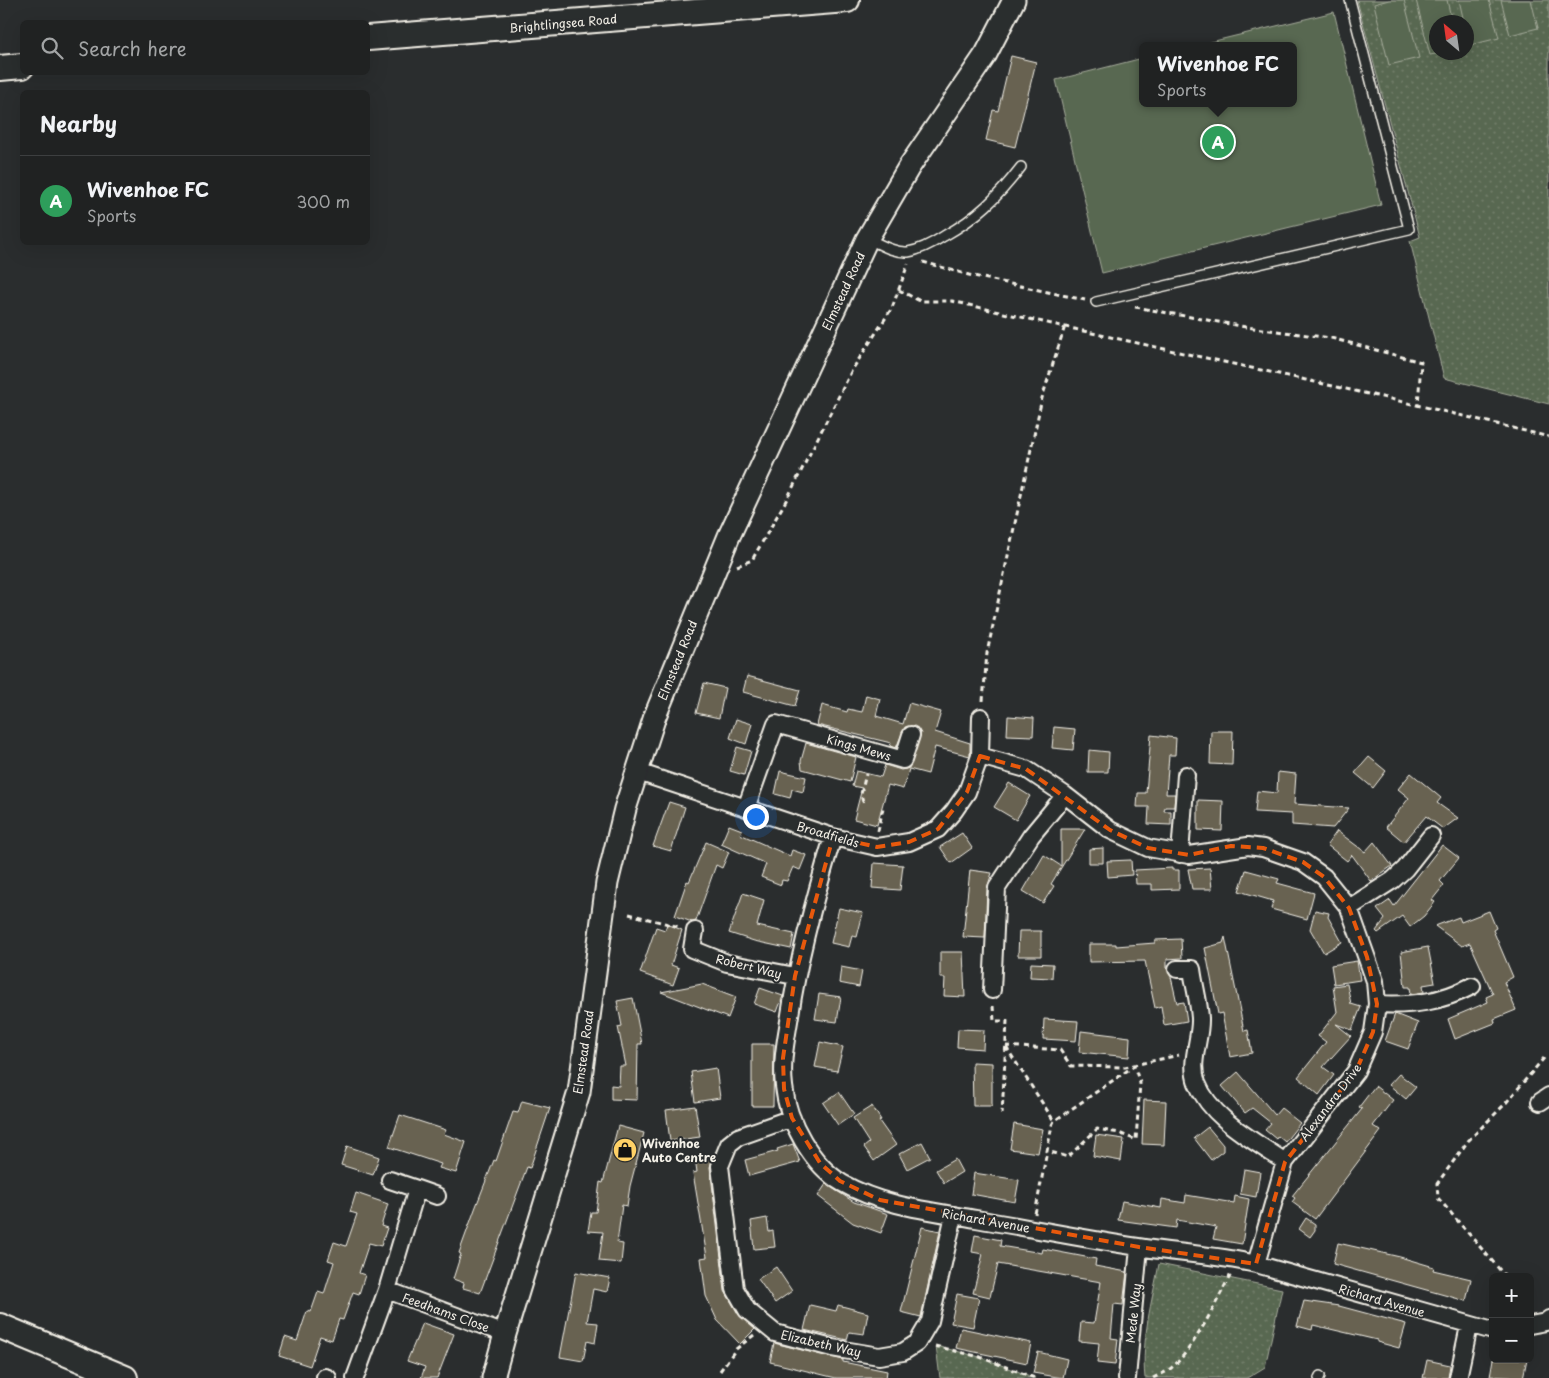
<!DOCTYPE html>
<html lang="en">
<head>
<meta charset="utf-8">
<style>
	body { margin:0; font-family:"Playpen Sans",sans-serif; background:#2d2f2f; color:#f1f3f6 }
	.controls { position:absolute; right:15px; bottom:15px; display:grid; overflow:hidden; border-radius:8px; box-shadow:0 5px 20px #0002 }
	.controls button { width:45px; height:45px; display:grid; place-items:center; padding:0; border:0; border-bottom:1px solid #3d3f40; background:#202222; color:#f1f3f6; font:25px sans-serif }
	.compass { position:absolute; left:1429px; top:15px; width:45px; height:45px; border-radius:50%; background:#202222; box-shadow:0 5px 20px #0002; rotate:331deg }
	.you { position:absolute; left:755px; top:816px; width:18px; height:18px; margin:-12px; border:4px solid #fff; border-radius:50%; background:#1a73e8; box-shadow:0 0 0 8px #1a73e833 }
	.badge { display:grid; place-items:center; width:32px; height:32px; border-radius:50%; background:#ea580c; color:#fff; font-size:16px; font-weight:700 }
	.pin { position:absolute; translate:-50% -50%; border:2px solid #fff; box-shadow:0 1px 5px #0006 }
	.popup { position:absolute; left:1139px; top:42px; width:158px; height:65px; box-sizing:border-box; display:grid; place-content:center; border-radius:8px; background:#202222; filter:drop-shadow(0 1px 4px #0005); font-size:16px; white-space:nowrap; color:#a2a4a5 }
	.popup b { font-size:19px; color:#f1f3f6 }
	.popup::after { content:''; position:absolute; left:50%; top:100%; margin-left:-10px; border:10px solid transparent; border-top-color:#202222 }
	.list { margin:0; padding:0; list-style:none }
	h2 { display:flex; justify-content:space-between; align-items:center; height:65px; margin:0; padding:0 20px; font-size:21px }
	h2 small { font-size:16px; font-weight:400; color:#a2a4a5 }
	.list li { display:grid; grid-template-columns:32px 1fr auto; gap:15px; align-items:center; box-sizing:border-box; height:90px; padding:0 20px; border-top:1px solid #3d3f40 }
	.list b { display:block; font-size:19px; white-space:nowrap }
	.list p { margin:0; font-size:16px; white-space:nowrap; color:#a2a4a5 }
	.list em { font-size:16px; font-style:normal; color:#a2a4a5 }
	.icon { flex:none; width:28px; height:28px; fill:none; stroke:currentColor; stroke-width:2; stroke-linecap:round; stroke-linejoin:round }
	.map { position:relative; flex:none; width:1549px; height:1378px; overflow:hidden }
	.search { position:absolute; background:#202222; box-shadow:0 5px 20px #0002; left:20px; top:20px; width:350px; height:55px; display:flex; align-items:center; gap:12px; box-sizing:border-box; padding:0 18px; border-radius:8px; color:#a2a4a5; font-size:19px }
	.panel { position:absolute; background:#202222; box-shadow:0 5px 20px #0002; left:20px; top:90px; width:350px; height:155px; border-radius:8px }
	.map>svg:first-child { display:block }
	.park { fill:url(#park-dots); stroke:#a6ac9c; fill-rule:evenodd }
	.pitch { fill:#596851; stroke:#a6ac9c }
	.building { fill:#686251; stroke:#f4f1e8 }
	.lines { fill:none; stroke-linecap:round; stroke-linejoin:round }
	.service-casing { stroke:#f4f1e8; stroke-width:12 }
	.minor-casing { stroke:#f4f1e8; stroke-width:20 }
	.tertiary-casing { stroke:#f4f1e8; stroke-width:25 }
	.secondary-casing { stroke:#f4f1e8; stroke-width:28 }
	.path { stroke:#f4f1e8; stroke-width:3; stroke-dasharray:5 4; stroke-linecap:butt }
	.service { stroke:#2a2d2e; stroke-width:9 }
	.minor { stroke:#2a2d2e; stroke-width:16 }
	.tertiary { stroke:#2a2d2e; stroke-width:21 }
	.secondary { stroke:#2a2d2e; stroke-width:24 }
	.marked { fill:none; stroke:#e8590c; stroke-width:4; stroke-dasharray:10 6; stroke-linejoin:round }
	.labels { text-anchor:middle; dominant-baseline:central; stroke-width:4; stroke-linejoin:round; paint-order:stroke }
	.street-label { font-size:12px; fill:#f4f1e8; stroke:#2a2d2e }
	.poi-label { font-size:12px; font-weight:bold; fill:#f4f1e8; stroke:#2a2d2e; text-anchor:start }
</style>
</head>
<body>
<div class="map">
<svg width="1549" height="1378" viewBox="0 0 1549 1378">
	<defs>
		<pattern id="park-dots" width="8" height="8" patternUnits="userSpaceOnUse" patternTransform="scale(1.25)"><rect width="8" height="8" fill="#596851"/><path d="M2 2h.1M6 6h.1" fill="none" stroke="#717e6a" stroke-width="1.8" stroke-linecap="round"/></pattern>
	</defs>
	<rect width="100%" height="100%" fill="#2a2d2e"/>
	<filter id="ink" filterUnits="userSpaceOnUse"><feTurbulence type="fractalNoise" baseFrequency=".02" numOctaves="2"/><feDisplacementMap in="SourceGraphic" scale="10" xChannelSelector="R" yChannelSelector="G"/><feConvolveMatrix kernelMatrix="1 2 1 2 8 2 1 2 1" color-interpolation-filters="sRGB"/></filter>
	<g filter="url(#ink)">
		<!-- park -->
		<path class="park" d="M 1357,0 L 1549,0 L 1549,404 L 1444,378 L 1410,241 L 1420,237 ZM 1436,22 L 1466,22 L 1466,52 L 1436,52 Z
			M 1159,1264 L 1282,1289 L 1265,1367 L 1247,1378 L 1145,1378 C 1141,1340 1152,1301 1159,1264 Z
			M 936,1346 L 980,1357 L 1035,1378 L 940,1378 Z"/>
		<!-- pitch -->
		<path class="pitch" d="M 1389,0 L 1404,0 L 1419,58 L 1389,65 L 1374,4 Z
			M 1416,0 L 1447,0 L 1452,22 L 1436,22 L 1436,52 L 1441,53 L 1430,55 Z
			M 1459,0 L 1489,0 L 1499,38 L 1470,45 L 1466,22 L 1464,22 Z
			M 1501,0 L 1531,0 L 1538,28 L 1510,35 Z
			M 1334,12 L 1381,205 L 1102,273 L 1056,80 L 1143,58 L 1143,103 L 1293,103 L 1293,46 L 1194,46 Z"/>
		<!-- building -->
		<path class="building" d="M 1011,56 L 1036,62 L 1015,147 L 986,140 L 993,110 L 998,111 Z
			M 747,676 L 800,690 L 795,706 L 743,692 Z
			M 704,683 L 725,688 L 719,718 L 696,713 Z
			M 866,695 L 880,699 L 876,716 L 903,724 L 909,703 L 941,712 L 935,732 L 970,743 L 970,756 L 935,747 L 928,774 L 909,769 L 903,789 L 888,785 L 877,825 L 854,819 L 862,788 L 852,786 L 856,771 L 881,777 L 885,765 L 901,770 L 909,768 L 921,733 L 914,726 L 905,727 L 896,748 L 890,746 L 891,743 L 817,725 L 822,705 L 847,712 L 848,709 L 862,712 Z
			M 1008,716 L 1034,718 L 1033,736 L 1007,735 Z
			M 736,719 L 752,724 L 746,744 L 730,738 Z
			M 1054,727 L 1075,729 L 1073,750 L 1052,748 Z
			M 1211,731 L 1233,731 L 1232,765 L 1210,764 Z
			M 1151,735 L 1176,738 L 1175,755 L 1169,755 L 1166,794 L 1175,794 L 1174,807 L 1165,807 L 1164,811 L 1171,811 L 1171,825 L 1148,824 L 1149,807 L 1137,807 L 1138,793 L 1146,793 Z
			M 806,743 L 856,757 L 850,782 L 802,769 L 801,761 Z
			M 737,747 L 751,751 L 744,775 L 730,771 Z
			M 1089,750 L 1109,752 L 1108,772 L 1088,772 Z
			M 1369,757 L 1386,771 L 1373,788 L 1355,773 Z
			M 780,771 L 806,777 L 803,792 L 792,789 L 790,798 L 775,794 Z
			M 1278,772 L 1296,774 L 1294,804 L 1349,808 L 1333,828 L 1292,825 L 1292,814 L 1255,812 L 1257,791 L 1277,793 Z
			M 1411,773 L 1441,798 L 1437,803 L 1458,818 L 1443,829 L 1426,816 L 1404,842 L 1386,827 L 1409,798 L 1398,789 Z
			M 1009,783 L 1030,796 L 1016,820 L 994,807 Z
			M 1198,800 L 1223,801 L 1222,831 L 1198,830 Z
			M 669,802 L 685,807 L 671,851 L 653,846 Z
			M 729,825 L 742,830 L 740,834 L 790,856 L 792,850 L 806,855 L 800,870 L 793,867 L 787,881 L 782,880 L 781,885 L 761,877 L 766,864 L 721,844 Z
			M 1061,829 L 1085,829 L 1051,884 L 1054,886 L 1043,903 L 1023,891 L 1044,855 L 1061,866 Z
			M 1337,831 L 1365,852 L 1374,842 L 1392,866 L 1371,881 L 1352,855 L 1347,861 L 1327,845 Z
			M 962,833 L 972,848 L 951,863 L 940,847 Z
			M 706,842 L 729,852 L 722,868 L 716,865 L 696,921 L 692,922 L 675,916 L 687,881 L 689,882 Z
			M 1442,845 L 1459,858 L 1440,881 L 1444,885 L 1432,900 L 1435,902 L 1424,916 L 1410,927 L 1402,916 L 1378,933 L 1376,931 L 1385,919 L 1377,909 L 1390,900 L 1394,906 Z
			M 1103,848 L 1103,863 L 1089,863 L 1089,849 Z
			M 1131,860 L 1132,875 L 1108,877 L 1107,861 Z
			M 874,863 L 903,865 L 900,890 L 872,888 Z
			M 1172,868 L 1172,870 L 1179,870 L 1179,889 L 1152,890 L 1152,884 L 1136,884 L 1135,870 Z
			M 1210,868 L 1212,889 L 1192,889 L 1188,869 Z
			M 970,870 L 992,873 L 987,888 L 985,938 L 963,937 Z
			M 1246,870 L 1279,879 L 1277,883 L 1314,893 L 1307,919 L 1271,909 L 1273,901 L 1239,891 Z
			M 743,893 L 764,900 L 757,926 L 794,934 L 791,949 L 754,941 L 729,933 Z
			M 839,908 L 863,913 L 857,937 L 852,936 L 849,947 L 831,943 Z
			M 1315,910 L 1329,913 L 1328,917 L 1342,942 L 1324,953 L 1310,929 Z
			M 1489,911 L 1496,928 L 1493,930 L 1513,977 L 1504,982 L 1516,1010 L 1494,1019 L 1495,1023 L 1455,1039 L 1448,1019 L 1488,1002 L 1486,997 L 1493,994 L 1470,943 L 1462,946 L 1435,926 L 1459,917 L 1461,922 Z
			M 667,924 L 682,930 L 671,965 L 679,968 L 673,985 L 640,973 L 656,927 L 665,930 Z
			M 1019,931 L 1041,931 L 1041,956 L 1018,956 Z
			M 1225,937 L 1244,1031 L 1248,1030 L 1252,1053 L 1230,1057 L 1222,1013 L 1218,1014 L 1205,948 L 1223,943 Z
			M 1181,939 L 1182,958 L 1167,959 L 1167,969 L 1171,977 L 1177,1003 L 1184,1002 L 1187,1021 L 1164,1025 L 1161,1006 L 1155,1008 L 1145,961 L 1089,962 L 1089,944 L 1116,944 L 1116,946 L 1155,943 L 1155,940 Z
			M 1428,947 L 1435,983 L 1423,985 L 1424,992 L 1411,994 L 1410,987 L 1405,987 L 1401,952 Z
			M 940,952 L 963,952 L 965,997 L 944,996 L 945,978 L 940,978 Z
			M 1357,961 L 1360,980 L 1334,984 L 1331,965 Z
			M 1031,963 L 1053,964 L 1052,978 L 1030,977 Z
			M 841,967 L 862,971 L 859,987 L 839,983 Z
			M 702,984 L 736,997 L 728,1018 L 661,992 Z
			M 1347,984 L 1351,1004 L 1361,1007 L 1352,1030 L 1336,1024 L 1351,1036 L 1323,1067 L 1334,1075 L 1319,1095 L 1298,1077 L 1326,1042 L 1318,1036 L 1337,1012 L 1333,986 Z
			M 760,988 L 783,996 L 777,1012 L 754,1004 Z
			M 819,994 L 841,997 L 837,1022 L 815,1019 Z
			M 633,998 L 642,1044 L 638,1044 L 637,1100 L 611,1099 L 611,1085 L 619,1086 L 620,1066 L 626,1066 L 618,1027 L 622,1026 L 617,1001 Z
			M 1395,1014 L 1418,1023 L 1408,1049 L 1385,1041 Z
			M 1044,1019 L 1078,1021 L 1076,1041 L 1043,1039 Z
			M 958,1029 L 984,1030 L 983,1049 L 957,1047 Z
			M 1081,1031 L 1130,1037 L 1129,1057 L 1079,1052 Z
			M 820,1042 L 843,1047 L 837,1071 L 815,1067 Z
			M 752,1044 L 774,1044 L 773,1106 L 752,1106 Z
			M 972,1062 L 992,1063 L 992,1106 L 973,1106 Z
			M 716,1068 L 720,1098 L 695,1102 L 691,1072 Z
			M 1238,1072 L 1275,1115 L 1281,1108 L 1300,1123 L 1285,1142 L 1278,1136 L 1276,1139 L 1265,1130 L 1271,1123 L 1252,1108 L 1245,1113 L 1222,1086 Z
			M 1399,1074 L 1416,1087 L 1406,1099 L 1389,1085 Z
			M 1375,1086 L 1393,1100 L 1373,1126 L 1381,1131 L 1315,1219 L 1292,1202 L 1295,1198 L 1292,1196 L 1362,1109 L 1359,1107 Z
			M 839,1092 L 854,1114 L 838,1125 L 823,1103 Z
			M 1144,1100 L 1166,1101 L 1164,1145 L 1142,1144 Z
			M 522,1101 L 550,1108 L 530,1168 L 527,1167 L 480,1293 L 463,1288 L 464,1283 L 453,1279 L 461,1254 L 459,1253 L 475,1209 L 494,1160 L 496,1161 L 513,1112 L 518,1113 Z
			M 695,1106 L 700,1137 L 670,1141 L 666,1110 Z
			M 872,1106 L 881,1120 L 879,1121 L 896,1145 L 874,1161 L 864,1147 L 869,1143 L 853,1118 Z
			M 400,1115 L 446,1130 L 444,1134 L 466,1142 L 456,1173 L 439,1168 L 441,1164 L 389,1147 Z
			M 1014,1124 L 1043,1129 L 1038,1153 L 1010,1149 Z
			M 618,1126 L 644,1133 L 630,1186 L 627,1206 L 622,1205 L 617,1243 L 623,1244 L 621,1263 L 599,1261 L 603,1232 L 588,1231 L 591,1212 L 596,1212 L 600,1182 L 603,1183 Z
			M 1208,1127 L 1223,1145 L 1223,1151 L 1211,1160 L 1194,1138 Z
			M 1096,1135 L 1124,1139 L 1121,1161 L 1093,1156 Z
			M 922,1142 L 930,1157 L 907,1169 L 899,1154 Z
			M 793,1144 L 800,1162 L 749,1176 L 745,1160 L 778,1151 L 777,1149 Z
			M 347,1146 L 379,1157 L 373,1175 L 341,1165 Z
			M 714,1155 L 710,1167 L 725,1291 L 739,1315 L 755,1329 L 740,1344 L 717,1320 L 706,1296 L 701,1258 L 707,1257 L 693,1173 L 697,1172 L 695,1158 Z
			M 955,1159 L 962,1172 L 944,1183 L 936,1170 Z
			M 1244,1169 L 1260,1172 L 1256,1197 L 1240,1194 Z
			M 974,1173 L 1019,1180 L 1015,1202 L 971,1194 Z
			M 826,1184 L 854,1202 L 888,1214 L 881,1233 L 853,1223 L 818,1196 Z
			M 356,1193 L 388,1204 L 381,1226 L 387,1228 L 381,1246 L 369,1243 L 359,1273 L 365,1275 L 359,1294 L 353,1292 L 343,1320 L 339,1319 L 332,1340 L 320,1336 L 310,1366 L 279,1356 L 285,1337 L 297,1341 L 307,1311 L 311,1312 L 318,1292 L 324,1294 L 334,1262 L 328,1260 L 334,1242 L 346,1246 L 357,1214 L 350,1212 Z
			M 1186,1195 L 1234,1203 L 1235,1196 L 1249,1199 L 1242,1244 L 1213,1239 L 1216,1227 L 1177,1220 L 1176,1228 L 1118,1220 L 1122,1201 L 1161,1208 L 1162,1199 L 1185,1203 Z
			M 767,1218 L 769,1232 L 773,1231 L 775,1247 L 754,1249 L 751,1221 Z
			M 1306,1218 L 1315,1224 L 1315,1230 L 1310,1237 L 1299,1229 Z
			M 922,1227 L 940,1231 L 921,1317 L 901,1312 Z
			M 975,1235 L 1001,1240 L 1000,1246 L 1042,1253 L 1043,1249 L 1096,1259 L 1095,1266 L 1127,1272 L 1123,1305 L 1114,1304 L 1111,1338 L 1118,1339 L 1115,1365 L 1097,1363 L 1099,1343 L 1079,1341 L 1081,1322 L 1094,1323 L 1101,1282 L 998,1264 L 990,1297 L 973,1293 L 983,1254 L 972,1252 Z
			M 1338,1243 L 1400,1257 L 1434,1267 L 1433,1270 L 1471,1279 L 1466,1301 L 1333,1264 Z
			M 776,1267 L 792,1291 L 775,1303 L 758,1279 Z
			M 576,1272 L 610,1278 L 607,1292 L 593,1289 L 587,1322 L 598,1323 L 595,1343 L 587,1341 L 583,1361 L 560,1357 Z
			M 957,1294 L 979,1298 L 973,1327 L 951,1323 Z
			M 1304,1301 L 1339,1306 L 1406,1324 L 1399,1348 L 1377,1342 L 1377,1340 L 1313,1325 L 1312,1330 L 1297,1326 Z
			M 810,1305 L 836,1311 L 838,1305 L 868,1313 L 864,1334 L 849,1332 L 847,1340 L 804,1330 Z
			M 423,1323 L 454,1334 L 437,1378 L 421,1378 L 425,1367 L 407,1361 Z
			M 961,1328 L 1031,1343 L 1027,1363 L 956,1348 Z
			M 774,1343 L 843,1360 L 843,1362 L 887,1371 L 886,1378 L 836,1378 L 770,1362 Z
			M 1038,1352 L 1067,1359 L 1063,1378 L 1033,1373 Z
			M 1493,1359 L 1527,1359 L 1523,1378 L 1490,1376 Z
			M 1427,1360 L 1450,1365 L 1448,1378 L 1423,1378 Z"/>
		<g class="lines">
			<!-- service casing -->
			<g class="service-casing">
				<path id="service" d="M 868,239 C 880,244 894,253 908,252 C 921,250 933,243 944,236 C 978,217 997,198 1021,167
					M 1096,302 L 1409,229 L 1350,0
					M 1319,1378 L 1320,1376"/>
			</g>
			<!-- minor casing -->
			<g class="minor-casing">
				<path id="minor" d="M 980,756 L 1026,769 L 1065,795 L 1110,830 L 1148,848 L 1189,855 L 1248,846 L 1263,848 L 1303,862 L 1324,877 L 1349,908 L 1375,981 L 1377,1004 L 1373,1032 L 1356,1071 L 1285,1162 L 1256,1264
					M 638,772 L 833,837 L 877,847 L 909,842 L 938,829 L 954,811 L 967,792 L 980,756 L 981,717
					M 746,808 L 776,724 L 903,760 L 911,735
					M 833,837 C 815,896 799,954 790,1015 C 786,1040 781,1062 784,1086 C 787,1121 812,1165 842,1183 C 882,1206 931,1211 976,1219 C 1030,1228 1084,1239 1138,1247 C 1177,1253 1217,1255 1256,1264 L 1493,1331
					M 1180,854 L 1186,775
					M 1349,908 L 1393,880 L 1405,869 L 1431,836
					M 695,931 L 692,949 L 727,963 L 795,976
					M 1177,969 L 1192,969 C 1194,985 1199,1002 1200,1018 C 1201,1040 1189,1061 1197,1083 C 1211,1119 1255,1141 1285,1162
					M 992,990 L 997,888 L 1031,836 L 1065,795
					M 1377,1004 C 1412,1006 1441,1002 1472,986
					M 1540,1102 L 1549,1096
					M 792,1118 L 738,1137 L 729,1144 L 720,1166 L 735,1289 L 747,1310 L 775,1333 L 832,1348 L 879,1356 L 903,1352 L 917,1343 L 930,1321 L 954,1215
					M 417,1189 L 437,1196
					M 387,1290 L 505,1334
					M 1530,1325 L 1546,1322 L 1549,1319
					M 325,1377 L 328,1378
					M 355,1378 L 387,1290 L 417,1189 L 390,1180
					M 1127,1378 L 1139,1247
					M 1458,1378 L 1469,1326"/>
			</g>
			<!-- tertiary casing -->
			<g class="tertiary-casing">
				<path id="tertiary" d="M 493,1378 L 505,1334 L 579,1092 L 607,883 L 625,809 L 655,716 L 729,536 L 867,239 L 909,167 L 986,54 L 1014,0"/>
			</g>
			<!-- secondary casing -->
			<g class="secondary-casing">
				<path id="secondary" d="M 368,38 L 847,0
					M 0,68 L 22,66
					M 0,1326 L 125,1378"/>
			</g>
			<!-- path -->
			<path class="path" d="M 923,262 L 969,275 L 1085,300
				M 899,290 L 920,301 L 952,301 C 1151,348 1351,387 1549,437
				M 1135,307 L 1246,327 L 1331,338 L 1421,362 L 1418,405
				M 737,566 L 752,560 L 788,497 L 852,370 L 892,308 L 908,264
				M 983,701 L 987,653 L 1042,398 L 1065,326
				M 863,802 L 861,794 L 866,774
				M 878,831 L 883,808
				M 629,914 L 680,927
				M 993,1006 L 994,1021 L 1007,1021 L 1002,1114
				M 1006,1046 L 1060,1050 L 1071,1066 L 1125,1067 L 1179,1055
				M 1006,1047 L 1054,1121
				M 1035,1214 L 1052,1125 L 1054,1121 L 1134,1066 L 1140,1083 L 1136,1140 L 1119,1133 L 1097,1129 L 1068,1157 L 1047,1151
				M 1506,1277 L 1438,1198 L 1437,1184 L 1468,1141 L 1505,1104 L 1544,1058
				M 935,1346 L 980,1357 L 1035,1378
				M 720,1371 L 736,1349 L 754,1335
				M 1153,1378 C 1158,1375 1165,1373 1170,1369 C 1194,1350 1216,1302 1231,1274"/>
			<!-- service -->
			<use href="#service" class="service"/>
			<!-- minor -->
			<use href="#minor" class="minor"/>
			<!-- tertiary -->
			<use href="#tertiary" class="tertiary"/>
			<!-- secondary -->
			<use href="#secondary" class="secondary"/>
		</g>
	</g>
	<!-- marked area -->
	<path class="marked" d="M 980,756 L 1026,769 L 1110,830 L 1148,848 L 1189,855 L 1231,846 L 1263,848 L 1303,862 L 1324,877 L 1349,908 L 1367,957 L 1377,1004 L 1373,1032 L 1356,1071 L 1285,1162 L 1256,1264 L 1139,1247 L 880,1200 L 840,1181 L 820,1163 L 792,1118 L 784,1089 L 783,1058 L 795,976 L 833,837 L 877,847 L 909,842 L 938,829 L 967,792 Z"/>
	<!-- icons -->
	<defs>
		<g id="shop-disc" transform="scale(1.25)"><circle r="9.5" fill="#ffd166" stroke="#2a2d2e"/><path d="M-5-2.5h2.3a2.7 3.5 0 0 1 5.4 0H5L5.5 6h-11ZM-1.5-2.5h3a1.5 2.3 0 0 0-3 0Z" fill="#111"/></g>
	</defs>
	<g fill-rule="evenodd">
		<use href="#shop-disc" x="625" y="1150"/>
	</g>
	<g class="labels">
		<!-- street labels -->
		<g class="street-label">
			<text transform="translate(563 23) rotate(-5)">Brightlingsea Road</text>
			<text transform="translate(843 291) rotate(-65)">Elmstead Road</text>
			<text transform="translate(677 660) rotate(-68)">Elmstead Road</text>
			<text transform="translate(859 747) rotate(16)">Kings Mews</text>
			<text transform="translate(828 834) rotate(16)">Broadfields</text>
			<text transform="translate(749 966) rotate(14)">Robert Way</text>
			<text transform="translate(583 1052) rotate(-82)">Elmstead Road</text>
			<text transform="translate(1330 1102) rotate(-53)">Alexandra Drive</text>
			<text transform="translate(986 1220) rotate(10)">Richard Avenue</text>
			<text transform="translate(1382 1300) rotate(16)">Richard Avenue</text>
			<text transform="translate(446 1312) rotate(20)">Feedhams Close</text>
			<text transform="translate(1133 1313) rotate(-84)">Mede Way</text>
			<text transform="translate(821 1343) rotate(13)">Elizabeth Way</text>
		</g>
		<!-- poi labels -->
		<g class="poi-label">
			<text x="642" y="1143">Wivenhoe<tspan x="642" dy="14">Auto Centre</tspan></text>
		</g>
	</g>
</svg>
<div class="controls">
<button>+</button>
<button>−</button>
</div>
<svg class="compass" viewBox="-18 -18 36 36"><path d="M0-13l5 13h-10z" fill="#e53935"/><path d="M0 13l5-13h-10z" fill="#a2a4a5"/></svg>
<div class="you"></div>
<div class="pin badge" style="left:1218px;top:142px;background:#2e9e5b">A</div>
<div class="popup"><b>Wivenhoe FC</b>Sports</div>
<div class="search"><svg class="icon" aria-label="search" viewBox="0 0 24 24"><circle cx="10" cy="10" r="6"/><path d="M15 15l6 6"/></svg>Search here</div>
<section class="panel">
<h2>Nearby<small></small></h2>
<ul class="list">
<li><span class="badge" style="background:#2e9e5b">A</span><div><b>Wivenhoe FC</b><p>Sports</p></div><em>300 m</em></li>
</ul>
</section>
</div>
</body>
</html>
